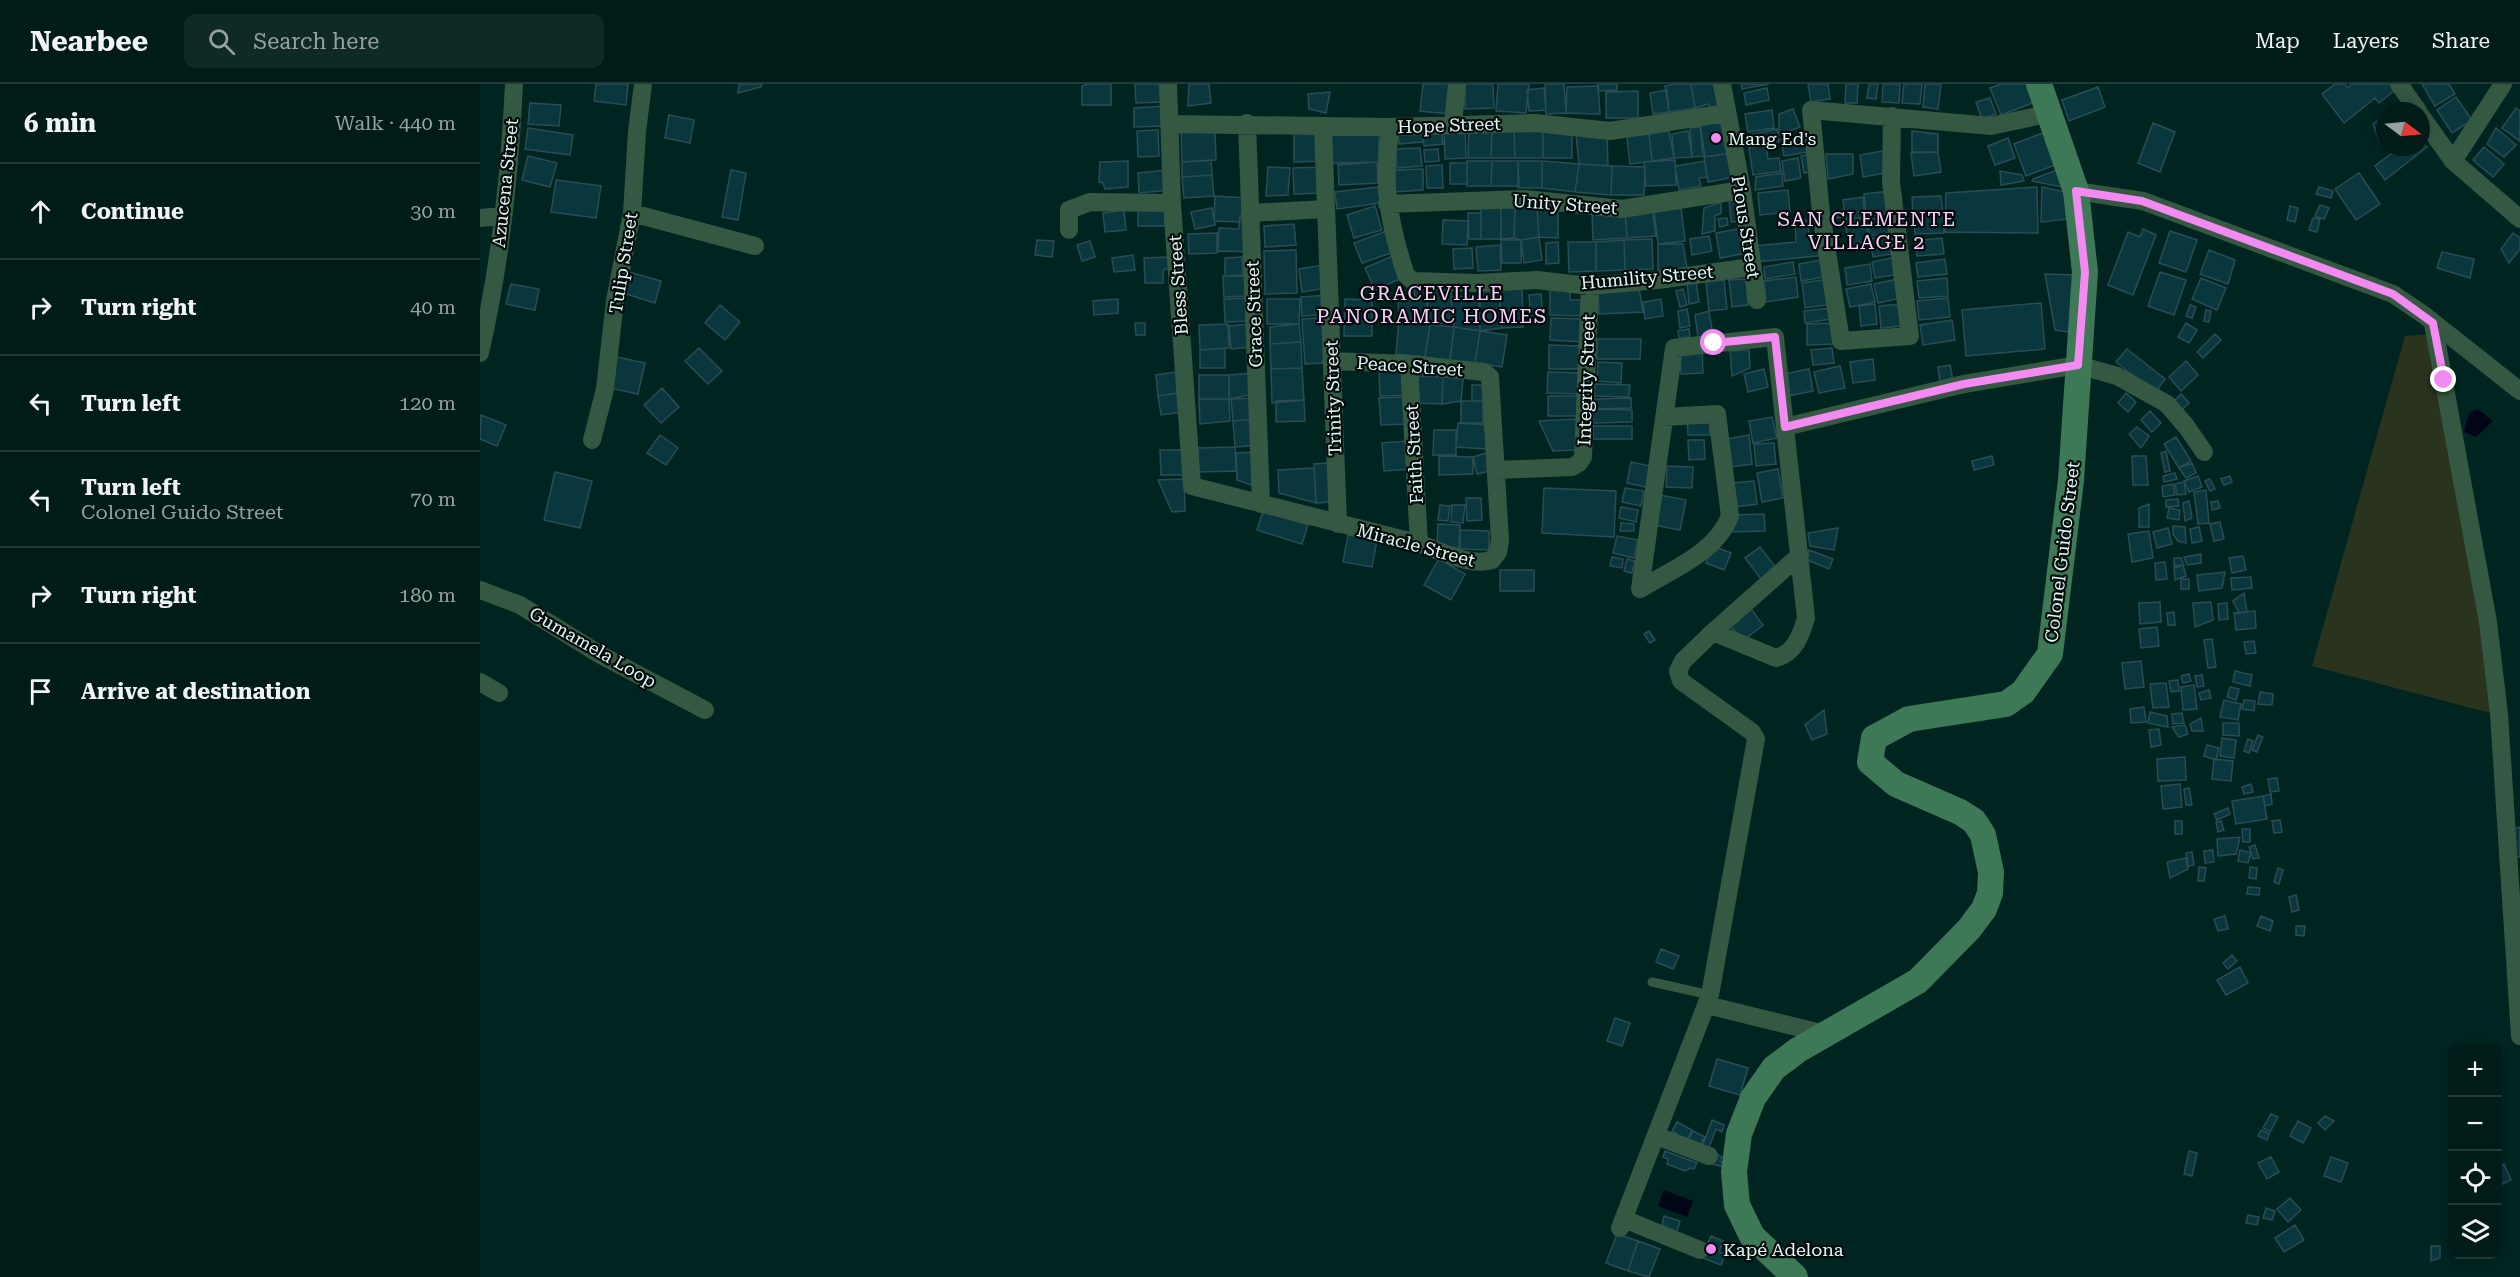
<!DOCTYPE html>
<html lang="en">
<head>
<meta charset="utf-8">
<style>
	body { margin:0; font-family:"Roboto Serif",serif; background:#0e2926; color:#f1f3f6 }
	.controls { position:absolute; right:18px; bottom:18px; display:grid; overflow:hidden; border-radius:12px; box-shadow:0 3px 15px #0003 }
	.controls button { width:54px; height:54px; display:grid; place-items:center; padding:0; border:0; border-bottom:2px solid #223a38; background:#001c19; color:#f1f3f6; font:30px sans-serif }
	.compass { position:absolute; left:1896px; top:18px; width:54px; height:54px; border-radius:50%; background:#001c19; box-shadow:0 3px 15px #0003; rotate:106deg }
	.stop { position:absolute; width:18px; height:18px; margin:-14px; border:4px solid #f38af1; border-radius:50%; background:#fff }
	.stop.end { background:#f38af1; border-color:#fff; box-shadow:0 2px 6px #0008 }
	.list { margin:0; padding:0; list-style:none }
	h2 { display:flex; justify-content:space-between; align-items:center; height:78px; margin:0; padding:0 24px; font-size:26px }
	h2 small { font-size:20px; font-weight:400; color:#95a1a2 }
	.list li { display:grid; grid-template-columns:39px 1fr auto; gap:18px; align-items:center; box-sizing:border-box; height:96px; padding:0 24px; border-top:2px solid #223a38 }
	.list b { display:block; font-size:22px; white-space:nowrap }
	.list p { margin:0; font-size:20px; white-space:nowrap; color:#95a1a2 }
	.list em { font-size:20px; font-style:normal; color:#95a1a2 }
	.icon { flex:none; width:33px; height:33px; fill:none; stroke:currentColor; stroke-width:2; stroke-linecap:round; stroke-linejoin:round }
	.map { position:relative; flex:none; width:2040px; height:1193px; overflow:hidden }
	header { display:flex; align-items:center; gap:36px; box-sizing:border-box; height:84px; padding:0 30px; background:#001c19; border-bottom:2px solid #223a38 }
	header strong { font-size:28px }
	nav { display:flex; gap:33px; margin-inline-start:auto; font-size:21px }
	.search { width:420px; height:54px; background:#0e2926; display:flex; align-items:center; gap:15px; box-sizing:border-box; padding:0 21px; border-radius:12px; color:#95a1a2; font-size:22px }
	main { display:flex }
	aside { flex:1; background:#001c19 }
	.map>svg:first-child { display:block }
	.green { fill:#29331d }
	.water { fill:#000616 }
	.building { fill:#0a363e; stroke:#2a4d55; stroke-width:1.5 }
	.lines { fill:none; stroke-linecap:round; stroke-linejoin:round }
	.lane { stroke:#355843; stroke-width:9 }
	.street { stroke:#355843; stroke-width:18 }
	.secondary { stroke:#3e7957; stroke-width:26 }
	.route { stroke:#f38af1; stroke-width:8 }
	.poi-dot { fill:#f38af1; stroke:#010b0a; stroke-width:2 }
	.labels { text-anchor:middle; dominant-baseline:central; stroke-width:4.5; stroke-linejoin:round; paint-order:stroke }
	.street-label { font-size:18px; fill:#e3f7f4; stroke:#010b0a }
	.poi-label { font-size:18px; fill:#e3f7f4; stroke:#010b0a; text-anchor:start }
	.neighbourhood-label { font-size:20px; letter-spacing:1.5px; fill:#ffcffc; stroke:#010b0a }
</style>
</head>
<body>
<header>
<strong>Nearbee</strong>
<div class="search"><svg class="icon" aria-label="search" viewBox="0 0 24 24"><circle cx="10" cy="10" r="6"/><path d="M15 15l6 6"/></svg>Search here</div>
<nav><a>Map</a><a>Layers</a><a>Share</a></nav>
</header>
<main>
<aside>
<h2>6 min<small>Walk · 440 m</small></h2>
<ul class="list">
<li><svg class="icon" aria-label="ahead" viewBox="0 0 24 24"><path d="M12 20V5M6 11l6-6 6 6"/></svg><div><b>Continue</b></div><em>30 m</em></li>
<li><svg class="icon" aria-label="right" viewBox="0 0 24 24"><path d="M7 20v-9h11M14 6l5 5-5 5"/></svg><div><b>Turn right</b></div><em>40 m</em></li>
<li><svg class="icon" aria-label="left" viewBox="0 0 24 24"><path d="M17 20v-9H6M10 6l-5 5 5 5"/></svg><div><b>Turn left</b></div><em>120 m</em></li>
<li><svg class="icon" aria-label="left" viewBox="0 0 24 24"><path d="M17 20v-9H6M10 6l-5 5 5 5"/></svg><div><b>Turn left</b><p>Colonel Guido Street</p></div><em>70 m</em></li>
<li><svg class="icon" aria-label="right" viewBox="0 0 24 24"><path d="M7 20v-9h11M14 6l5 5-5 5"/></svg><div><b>Turn right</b></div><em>180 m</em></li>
<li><svg class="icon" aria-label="arrive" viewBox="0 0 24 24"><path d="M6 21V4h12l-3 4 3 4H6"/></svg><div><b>Arrive at destination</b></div></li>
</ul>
</aside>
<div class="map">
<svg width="2040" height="1193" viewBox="0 0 2040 1193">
	<rect width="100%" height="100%" fill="#002521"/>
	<!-- green -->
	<path class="green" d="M 1953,250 L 1997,505 L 2010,629 L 1832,582 L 1925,252 Z"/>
	<!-- water -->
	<path class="water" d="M 1998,325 L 2013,337 L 1996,353 L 1984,348 L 1989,329 Z
		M 1184,1106 L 1213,1117 L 1207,1133 L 1178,1122 Z"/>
	<!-- building -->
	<path class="building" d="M 116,0 L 148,0 L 146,21 L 114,17 Z
		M 259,0 L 282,0 L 281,3 L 258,9 Z
		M 608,0 L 631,0 L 631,21 L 602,21 L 602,2 Z
		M 655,0 L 683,0 L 683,18 L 656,19 Z
		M 709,0 L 729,0 L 731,19 L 708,22 Z
		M 943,0 L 972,0 L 969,30 L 940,27 Z
		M 985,0 L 1013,0 L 1014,24 L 985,25 Z
		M 1018,0 L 1049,0 L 1046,29 L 1016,27 Z
		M 1065,0 L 1084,0 L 1086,29 L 1066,30 Z
		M 1118,0 L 1137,0 L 1137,6 L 1119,7 Z
		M 1194,0 L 1211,0 L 1215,24 L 1189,28 L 1185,2 Z
		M 1211,0 L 1239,0 L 1242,23 L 1230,25 L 1229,20 L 1215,24 Z
		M 1261,0 L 1289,0 L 1262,5 Z
		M 1328,0 L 1348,0 L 1350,15 L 1331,18 Z
		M 1366,0 L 1378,0 L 1377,19 L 1365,19 Z
		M 1389,0 L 1398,0 L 1396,15 L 1387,14 Z
		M 1403,0 L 1420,0 L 1419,19 L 1402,18 Z
		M 1424,0 L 1442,0 L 1440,20 L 1422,19 Z
		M 1445,0 L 1461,0 L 1458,25 L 1443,23 Z
		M 1521,0 L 1548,0 L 1555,18 L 1521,31 L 1510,4 Z
		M 1855,0 L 1865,0 L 1867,4 L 1872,0 L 1916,0 L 1919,3 L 1899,19 L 1895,14 L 1864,39 L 1842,10 Z
		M 1942,0 L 1969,0 L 1975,10 L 1955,22 Z
		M 1118,2 L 1120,30 L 1086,29 L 1087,3 Z
		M 1618,3 L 1625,23 L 1589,37 L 1582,16 Z
		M 1064,4 L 1066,26 L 1049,27 L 1047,6 Z
		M 1287,4 L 1289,16 L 1266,21 L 1264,9 Z
		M 1187,6 L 1189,28 L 1173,30 L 1170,9 Z
		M 1158,7 L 1158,34 L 1126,34 L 1126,8 Z
		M 850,8 L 846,29 L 829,25 L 828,10 Z
		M 1976,13 L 1992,36 L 1972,49 L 1957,26 Z
		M 1510,14 L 1516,30 L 1502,35 L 1496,18 Z
		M 1923,18 L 1929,27 L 1911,27 Z
		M 50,19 L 81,21 L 79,42 L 48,40 Z
		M 685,22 L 686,42 L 654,43 L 654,24 Z
		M 2036,24 L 2040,27 L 2040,57 L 2022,44 Z
		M 1313,25 L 1320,43 L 1299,51 L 1299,30 Z
		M 1292,26 L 1294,44 L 1268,48 L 1265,30 Z
		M 189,31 L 214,36 L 210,59 L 185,54 Z
		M 1905,31 L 1905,53 L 1899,57 L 1893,40 Z
		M 1246,35 L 1251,69 L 1225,73 L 1220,39 Z
		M 1673,39 L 1695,48 L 1680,88 L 1658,79 Z
		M 964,43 L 985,43 L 986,74 L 965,75 Z
		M 989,43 L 1012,43 L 1011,74 L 988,74 Z
		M 1012,43 L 1034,43 L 1035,74 L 1011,74 Z
		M 1034,43 L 1063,43 L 1063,74 L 1035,74 Z
		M 1063,43 L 1092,43 L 1092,74 L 1063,74 Z
		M 1220,43 L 1223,72 L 1212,73 L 1210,44 Z
		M 48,44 L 93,51 L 90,71 L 45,65 Z
		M 814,44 L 843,44 L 844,77 L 814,78 Z
		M 899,44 L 899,78 L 851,79 L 850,45 Z
		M 961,44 L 963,60 L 944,62 L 942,46 Z
		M 2016,44 L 2036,61 L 2024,73 L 2007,60 Z
		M 735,45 L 736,76 L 702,78 L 701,46 Z
		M 1297,45 L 1299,58 L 1270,63 L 1268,51 Z
		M 678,46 L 679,72 L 658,73 L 657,47 Z
		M 942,46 L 943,58 L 919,60 L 918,47 Z
		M 1189,47 L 1194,74 L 1172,77 L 1169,50 Z
		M 1208,47 L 1212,73 L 1194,74 L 1192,50 Z
		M 1432,47 L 1458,50 L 1458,68 L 1432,68 Z
		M 1568,47 L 1580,79 L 1546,92 L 1534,60 Z
		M 1127,50 L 1128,82 L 1099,80 L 1096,51 Z
		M 1169,50 L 1172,77 L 1150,80 L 1147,53 Z
		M 1325,51 L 1328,68 L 1304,72 L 1301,55 Z
		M 1528,54 L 1535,74 L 1515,81 L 1508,62 Z
		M 1941,59 L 1947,63 L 1905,96 L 1895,82 L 1920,63 L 1941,63 Z
		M 1286,61 L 1288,75 L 1299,74 L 1301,87 L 1273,91 L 1269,64 Z
		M 2004,63 L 2024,80 L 2013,93 L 1993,76 Z
		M 940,64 L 942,82 L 917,84 L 915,65 Z
		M 958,65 L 959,77 L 945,78 L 944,66 Z
		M 1408,66 L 1411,88 L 1383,93 L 1380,71 Z
		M 1458,68 L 1461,88 L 1434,92 L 1431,69 Z
		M 1251,69 L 1255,93 L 1228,98 L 1224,73 Z
		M 1331,70 L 1334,87 L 1324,89 L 1321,72 Z
		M 1346,70 L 1373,70 L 1373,90 L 1348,95 Z
		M 48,72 L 77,79 L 70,103 L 42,96 Z
		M 1318,74 L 1321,94 L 1305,97 L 1302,77 Z
		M 731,76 L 732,91 L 702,93 L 702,78 Z
		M 1195,76 L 1196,101 L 1166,102 L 1164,78 Z
		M 648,77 L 648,103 L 625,105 L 623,99 L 619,98 L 620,78 Z
		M 987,77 L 1012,77 L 1011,102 L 987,102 Z
		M 1012,77 L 1038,77 L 1039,102 L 1011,102 Z
		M 1038,77 L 1062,77 L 1062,104 L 1038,104 Z
		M 1062,77 L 1099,80 L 1095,108 L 1062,104 Z
		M 1225,77 L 1227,93 L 1219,94 L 1221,102 L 1199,106 L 1195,82 Z
		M 897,78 L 898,99 L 859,101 L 858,81 Z
		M 970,79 L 987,79 L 987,100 L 970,100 Z
		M 1099,80 L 1132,82 L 1131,111 L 1095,108 Z
		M 962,81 L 963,104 L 947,104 L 946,82 Z
		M 1132,82 L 1165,83 L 1164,111 L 1131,111 Z
		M 788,83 L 810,84 L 808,111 L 786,112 Z
		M 844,83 L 845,109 L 814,110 L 813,84 Z
		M 1582,84 L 1587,104 L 1552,97 L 1553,95 Z
		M 943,85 L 943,106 L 914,108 L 913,86 Z
		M 251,86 L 266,89 L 258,136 L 242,133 Z
		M 687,86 L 689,106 L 659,109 L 658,89 Z
		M 1520,87 L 1542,91 L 1544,97 L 1521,101 Z
		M 1302,89 L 1303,102 L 1275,106 L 1276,93 Z
		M 1879,89 L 1900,120 L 1876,136 L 1855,105 Z
		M 732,91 L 734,112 L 704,114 L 702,93 Z
		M 76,96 L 121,102 L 116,134 L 71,128 Z
		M 898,103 L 900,119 L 857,125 L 855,108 Z
		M 1557,103 L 1558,149 L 1465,148 L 1466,109 Z
		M 1562,103 L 1585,108 L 1587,135 L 1561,138 Z
		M 1839,103 L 1853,107 L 1851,114 L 1836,110 Z
		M 1308,106 L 1310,128 L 1280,131 L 1278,109 Z
		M 1410,107 L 1413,129 L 1386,132 L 1384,110 Z
		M 735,112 L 766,114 L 765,131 L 760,132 L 760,138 L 734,137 Z
		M 1461,112 L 1463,130 L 1433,131 L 1432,113 Z
		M 1383,113 L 1385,133 L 1366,136 L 1366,132 L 1357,134 L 1356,127 L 1364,126 L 1363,116 Z
		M 1261,114 L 1262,137 L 1251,138 L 1249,115 Z
		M 1241,118 L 1241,129 L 1235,132 L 1235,147 L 1222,150 L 1224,124 Z
		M 1840,121 L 1849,124 L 1844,135 L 1835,132 Z
		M 895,122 L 902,146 L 874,154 L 867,131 Z
		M 1810,122 L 1818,124 L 1815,138 L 1807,136 Z
		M 658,123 L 685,123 L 685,142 L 658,142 Z
		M 1078,123 L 1078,154 L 1059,153 L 1057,124 Z
		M 1201,123 L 1205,157 L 1178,160 L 1174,126 Z
		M 732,124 L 735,141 L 715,145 L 711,128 Z
		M 1001,124 L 1021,124 L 1021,155 L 1001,155 Z
		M 1021,124 L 1035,124 L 1034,154 L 1021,155 Z
		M 1035,124 L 1057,124 L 1059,153 L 1041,156 L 1034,154 Z
		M 1172,124 L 1176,152 L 1147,154 L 1145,127 Z
		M 644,126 L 646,146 L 625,148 L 623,129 Z
		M 1145,127 L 1147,154 L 1113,156 L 1112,129 Z
		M 988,129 L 1001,129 L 1001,155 L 989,155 Z
		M 760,132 L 772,133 L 771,168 L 738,167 L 739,144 L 759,145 Z
		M 1413,132 L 1416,148 L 1390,152 L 1387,136 Z
		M 1463,133 L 1464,149 L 1435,150 L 1434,134 Z
		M 1247,134 L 1248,141 L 1240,143 L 1238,135 Z
		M 1833,134 L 1840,135 L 1837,148 L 1829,146 Z
		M 1385,135 L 1389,157 L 1369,161 L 1365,139 Z
		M 963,136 L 988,137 L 987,161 L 962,160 Z
		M 1328,136 L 1329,153 L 1344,152 L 1346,171 L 1276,178 L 1275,162 L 1316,158 L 1315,137 Z
		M 814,140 L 816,161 L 785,163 L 784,142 Z
		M 1263,144 L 1261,170 L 1240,174 L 1236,149 Z
		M 1663,145 L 1676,151 L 1653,211 L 1628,201 L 1648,148 L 1660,153 Z
		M 907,147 L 914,168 L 882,179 L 874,159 Z
		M 1690,147 L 1717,156 L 1706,188 L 1679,179 Z
		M 737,149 L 737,169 L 709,170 L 708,150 Z
		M 2033,149 L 2040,154 L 2040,165 L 2029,179 L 2021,165 Z
		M 1416,151 L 1418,169 L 1393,173 L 1390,155 Z
		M 1229,152 L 1232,167 L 1212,171 L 1210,155 Z
		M 1059,153 L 1062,176 L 1044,179 L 1041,156 Z
		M 1462,154 L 1464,170 L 1437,172 L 1436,157 Z
		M 1172,155 L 1173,185 L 1145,186 L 1144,156 Z
		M 557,156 L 574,157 L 572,173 L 555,171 Z
		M 1021,156 L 1041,156 L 1041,179 L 1022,179 Z
		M 1144,156 L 1145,186 L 1116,187 L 1116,158 Z
		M 610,157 L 615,173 L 602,177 L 597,161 Z
		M 1078,158 L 1079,179 L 1066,180 L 1066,159 Z
		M 1088,158 L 1116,158 L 1116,187 L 1089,188 Z
		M 1178,160 L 1203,160 L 1207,184 L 1178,186 Z
		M 1020,161 L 1021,186 L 998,187 L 996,163 Z
		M 992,164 L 993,184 L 974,185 L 973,165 Z
		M 816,166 L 817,209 L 785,210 L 784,167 Z
		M 1729,166 L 1755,176 L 1748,200 L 1720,190 Z
		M 1962,168 L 1994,175 L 1990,194 L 1957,184 Z
		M 653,171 L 655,186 L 634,188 L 632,174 Z
		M 915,171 L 924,193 L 895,206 L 885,184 Z
		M 689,173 L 689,184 L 683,186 L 683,199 L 665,199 L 664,174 Z
		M 762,173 L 763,191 L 745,192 L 745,174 Z
		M 1417,173 L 1420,190 L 1395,194 L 1392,178 Z
		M 1346,175 L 1349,192 L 1321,197 L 1319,180 Z
		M 1465,175 L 1467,190 L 1438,193 L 1436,179 Z
		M 1313,178 L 1315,190 L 1285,195 L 1284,183 Z
		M 1390,180 L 1392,197 L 1367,201 L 1365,184 Z
		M 844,181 L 847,204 L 822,208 L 819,185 Z
		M 149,188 L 181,197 L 175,219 L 143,209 Z
		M 1680,188 L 1706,196 L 1694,231 L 1668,222 Z
		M 1565,190 L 1596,191 L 1596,249 L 1575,246 Z
		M 743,192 L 766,192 L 766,212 L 744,213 Z
		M 1316,193 L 1318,213 L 1286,218 L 1284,197 Z
		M 1467,194 L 1468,212 L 1439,214 L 1437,197 Z
		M 1721,194 L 1746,204 L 1737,226 L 1712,215 Z
		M 1266,195 L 1268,221 L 1252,223 L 1249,196 Z
		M 1349,195 L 1353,220 L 1325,224 L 1322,199 Z
		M 1418,195 L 1421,214 L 1398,219 L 1394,200 Z
		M 1244,196 L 1247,225 L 1229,227 L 1226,198 Z
		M 1216,197 L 1219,218 L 1209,220 L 1207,198 Z
		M 31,200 L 59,205 L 55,226 L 26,220 Z
		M 942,200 L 946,207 L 948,234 L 919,236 L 918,217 L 935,216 L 934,203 Z
		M 1391,200 L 1395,218 L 1370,223 L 1366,205 Z
		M 1070,201 L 1090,201 L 1090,216 L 1103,216 L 1103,232 L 1070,231 Z
		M 1019,202 L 1021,244 L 1000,247 L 998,203 Z
		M 1118,203 L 1159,204 L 1163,228 L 1119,230 Z
		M 971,205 L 972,238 L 950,241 L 946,207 Z
		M 1042,205 L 1043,243 L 1021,244 L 1020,206 Z
		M 1203,205 L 1207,221 L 1200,223 L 1196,207 Z
		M 1061,210 L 1063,236 L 1051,237 L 1049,211 Z
		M 849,211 L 850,230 L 822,232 L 821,213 Z
		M 1000,212 L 1000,247 L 974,243 L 971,213 Z
		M 771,214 L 772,237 L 745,238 L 744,215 Z
		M 1468,214 L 1470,233 L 1439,236 L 1437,217 Z
		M 638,215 L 638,229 L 614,231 L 613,217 Z
		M 787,215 L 820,215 L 819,240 L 787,240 Z
		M 865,215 L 892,216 L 892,252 L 864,252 Z
		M 1181,215 L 1183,232 L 1165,235 L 1163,218 Z
		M 1561,219 L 1565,265 L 1486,272 L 1482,226 Z
		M 1395,220 L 1397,240 L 1381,242 L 1379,222 Z
		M 1422,220 L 1423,242 L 1401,244 L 1399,222 Z
		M 240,221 L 260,238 L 245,256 L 225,239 Z
		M 1710,221 L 1716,223 L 1712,234 L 1706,232 Z
		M 1350,224 L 1351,235 L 1325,239 L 1324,227 Z
		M 1207,225 L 1210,242 L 1200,244 L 1198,227 Z
		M 1726,226 L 1731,227 L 1729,238 L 1724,237 Z
		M 1229,227 L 1233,251 L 1218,253 L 1215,231 Z
		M 853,233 L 844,279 L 825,280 L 822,235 Z
		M 1071,234 L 1104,235 L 1103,258 L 1070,256 Z
		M 919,236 L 950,241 L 945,273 L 916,270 Z
		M 1472,236 L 1475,256 L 1443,261 L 1440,241 Z
		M 655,239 L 665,239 L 665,251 L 656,251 Z
		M 1356,239 L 1356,260 L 1327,261 L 1327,240 Z
		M 1706,239 L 1717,246 L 1709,259 L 1698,253 Z
		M 748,240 L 749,264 L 720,266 L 719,241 Z
		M 769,240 L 772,263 L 751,265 L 749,242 Z
		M 819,240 L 821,258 L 790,260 L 790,243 Z
		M 950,241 L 974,243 L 970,277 L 945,273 Z
		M 974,243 L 1000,247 L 995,279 L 970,277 Z
		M 1209,245 L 1210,253 L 1199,254 L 1198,247 Z
		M 1000,247 L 1027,251 L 1022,283 L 995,279 Z
		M 1735,250 L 1741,256 L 1723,274 L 1717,268 Z
		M 1117,255 L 1161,255 L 1160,275 L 1117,275 Z
		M 821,258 L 822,284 L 791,285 L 790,260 Z
		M 1069,261 L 1101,262 L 1101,285 L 1069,285 Z
		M 219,264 L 242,287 L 228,300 L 205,277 Z
		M 745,264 L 745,284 L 720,284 L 720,266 Z
		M 1222,264 L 1223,289 L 1201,290 L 1200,265 Z
		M 1352,264 L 1354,279 L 1333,281 L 1331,266 Z
		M 1647,265 L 1685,295 L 1675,309 L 1636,278 Z
		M 1269,266 L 1270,284 L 1252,292 L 1250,267 Z
		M 137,273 L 165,279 L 158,310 L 130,304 Z
		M 1393,275 L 1395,296 L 1373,299 L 1370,278 Z
		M 1706,277 L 1718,291 L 1701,307 L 1689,293 Z
		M 1118,278 L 1142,279 L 1141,299 L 1117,297 Z
		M 1470,281 L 1473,296 L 1460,298 L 1458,283 Z
		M 1360,282 L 1365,304 L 1339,309 L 1334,288 Z
		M 822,284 L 824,316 L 792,319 L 791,285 Z
		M 1284,285 L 1288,303 L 1268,308 L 1264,290 Z
		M 1329,285 L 1333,307 L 1308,312 L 1304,290 Z
		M 899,286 L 930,286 L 930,311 L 900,312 Z
		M 696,288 L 699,309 L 678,312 L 676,291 Z
		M 1068,288 L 1102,289 L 1102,310 L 1067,309 Z
		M 773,289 L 774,310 L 749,315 L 749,291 Z
		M 719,291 L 749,291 L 749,315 L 719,315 Z
		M 937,292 L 963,293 L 962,320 L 936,319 Z
		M 963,293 L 983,295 L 981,317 L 962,320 Z
		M 1115,300 L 1150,301 L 1149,313 L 1114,312 Z
		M 992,301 L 1009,301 L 1003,317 L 992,317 Z
		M 182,304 L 199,323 L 181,339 L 164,321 Z
		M 699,309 L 702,328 L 681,331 L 678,312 Z
		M 1646,309 L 1656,318 L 1648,328 L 1638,319 Z
		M 1701,310 L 1709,319 L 1700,327 L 1693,318 Z
		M 1068,312 L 1099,312 L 1099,332 L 1068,332 Z
		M 925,313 L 926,340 L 901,341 L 899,314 Z
		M 776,314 L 777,335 L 753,337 L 751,315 Z
		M 1151,314 L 1151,324 L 1114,325 L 1114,315 Z
		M 719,315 L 749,315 L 750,337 L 720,340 Z
		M 824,316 L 825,337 L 796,338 L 796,317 Z
		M 981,317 L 1003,317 L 1003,339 L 981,339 Z
		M 1114,325 L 1152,326 L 1152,338 L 1112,339 L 1112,326 Z
		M 1670,327 L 1681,339 L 1672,348 L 1661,336 Z
		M 1,331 L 26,341 L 17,362 L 0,355 Z
		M 1229,332 L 1230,351 L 1208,351 L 1207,333 Z
		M 1292,333 L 1297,354 L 1273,359 L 1269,337 Z
		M 777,335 L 782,361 L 755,363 L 753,337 Z
		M 1097,335 L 1098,366 L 1073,367 L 1059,337 Z
		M 978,339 L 1007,341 L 1006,365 L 976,363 Z
		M 1113,342 L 1152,342 L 1152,355 L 1113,355 Z
		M 1657,343 L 1669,352 L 1661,364 L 1649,350 Z
		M 954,346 L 976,346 L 976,371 L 953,371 Z
		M 180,351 L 198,364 L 186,381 L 167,369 Z
		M 1269,351 L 1272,380 L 1250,383 L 1246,355 Z
		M 1696,353 L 1711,377 L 1699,384 L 1684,360 Z
		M 1208,356 L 1224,356 L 1225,375 L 1209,376 Z
		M 929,357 L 931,385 L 904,387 L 902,359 Z
		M 1294,359 L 1296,380 L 1276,382 L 1274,360 Z
		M 755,363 L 756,387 L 718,388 L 718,364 Z
		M 680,366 L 705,366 L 706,391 L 681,391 Z
		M 1686,367 L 1690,387 L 1685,388 L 1681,369 Z
		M 777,368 L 779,404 L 757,396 L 756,369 Z
		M 1010,368 L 1014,386 L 997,390 L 993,373 Z
		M 959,372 L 993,373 L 993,390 L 959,391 Z
		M 1512,372 L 1514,381 L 1494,386 L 1492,377 Z
		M 1652,372 L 1666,372 L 1668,401 L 1653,401 Z
		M 860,378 L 862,417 L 836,419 L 834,380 Z
		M 1151,378 L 1170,382 L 1166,403 L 1147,399 Z
		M 1712,379 L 1716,389 L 1706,394 L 1699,384 Z
		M 1187,382 L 1213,383 L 1212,404 L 1186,403 Z
		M 834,384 L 836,419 L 799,409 L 798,386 Z
		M 1298,385 L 1303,414 L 1282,418 L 1277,389 Z
		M 75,388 L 112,397 L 100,444 L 64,436 Z
		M 1695,389 L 1697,395 L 1684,398 L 1683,392 Z
		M 1718,392 L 1722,403 L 1709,408 L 1704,397 Z
		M 1750,392 L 1752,398 L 1744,401 L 1741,395 Z
		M 704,395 L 705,427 L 692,428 L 678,396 Z
		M 1730,395 L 1735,405 L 1730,407 L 1725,397 Z
		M 1274,397 L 1277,420 L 1255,423 L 1252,399 Z
		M 1704,398 L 1706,410 L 1697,411 L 1695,400 Z
		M 1693,400 L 1695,411 L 1683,413 L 1682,402 Z
		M 1064,404 L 1136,407 L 1134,453 L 1062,449 Z
		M 1145,404 L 1164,407 L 1161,422 L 1142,418 Z
		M 1726,406 L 1729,439 L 1718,440 L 1714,408 Z
		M 1180,411 L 1206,416 L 1200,446 L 1174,441 Z
		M 986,414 L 1001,414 L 1002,436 L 987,437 Z
		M 1698,415 L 1699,422 L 1686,423 L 1686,416 Z
		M 1709,417 L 1712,434 L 1705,437 L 1703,419 Z
		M 1738,417 L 1740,424 L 1732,426 L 1731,418 Z
		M 1669,420 L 1669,443 L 1659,443 L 1659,424 Z
		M 960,421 L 970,422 L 968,437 L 958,436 Z
		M 972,421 L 985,421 L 983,439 L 971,438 Z
		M 1141,423 L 1158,426 L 1156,438 L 1139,434 Z
		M 1689,424 L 1700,426 L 1699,436 L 1687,434 Z
		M 783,427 L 828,441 L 822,460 L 777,446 Z
		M 1284,430 L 1285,447 L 1253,448 L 1253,431 Z
		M 1740,438 L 1744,455 L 1734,457 L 1730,440 Z
		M 1141,439 L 1154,440 L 1154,447 L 1140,447 Z
		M 958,440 L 980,441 L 979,464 L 957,463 Z
		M 1693,442 L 1705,443 L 1706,459 L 1698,457 L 1693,450 Z
		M 1719,443 L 1722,457 L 1712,459 L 1710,445 Z
		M 1358,444 L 1354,466 L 1330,462 L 1328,449 Z
		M 1688,444 L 1692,460 L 1677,464 L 1673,448 Z
		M 980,446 L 1009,447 L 1009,466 L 980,465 Z
		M 1669,447 L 1673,474 L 1652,478 L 1648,450 Z
		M 868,451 L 897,456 L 892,483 L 863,478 Z
		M 1137,452 L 1158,456 L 1154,474 L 1133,469 Z
		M 1233,462 L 1251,469 L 1244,486 L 1226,479 Z
		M 1280,463 L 1296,484 L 1281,495 L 1265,474 Z
		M 1329,466 L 1353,475 L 1349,485 L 1325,475 Z
		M 1721,470 L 1721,479 L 1707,481 L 1704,473 Z
		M 1763,472 L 1766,486 L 1752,489 L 1749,474 Z
		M 1132,473 L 1143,475 L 1142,484 L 1130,482 Z
		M 1694,474 L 1701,474 L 1704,481 L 1694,482 Z
		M 959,475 L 985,490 L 971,516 L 944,501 Z
		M 1147,475 L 1155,477 L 1152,489 L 1144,487 Z
		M 1685,478 L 1687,495 L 1676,496 L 1675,479 Z
		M 1703,481 L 1706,492 L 1695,496 L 1694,484 Z
		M 1020,486 L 1054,486 L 1054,507 L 1020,507 Z
		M 1745,488 L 1742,504 L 1719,507 L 1717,491 Z
		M 1771,493 L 1772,504 L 1752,506 L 1751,494 Z
		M 1701,495 L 1709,495 L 1709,505 L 1701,505 Z
		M 1764,509 L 1767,528 L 1759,529 L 1753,517 Z
		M 1680,518 L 1681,538 L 1660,540 L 1659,519 Z
		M 1731,518 L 1733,536 L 1715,543 L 1713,519 Z
		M 1747,519 L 1748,535 L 1739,536 L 1738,520 Z
		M 1271,525 L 1283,541 L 1265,555 L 1249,542 Z
		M 1775,527 L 1776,544 L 1756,546 L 1754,529 Z
		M 1694,528 L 1695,541 L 1688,541 L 1687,529 Z
		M 1677,543 L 1679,562 L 1661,564 L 1659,545 Z
		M 1169,547 L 1175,556 L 1170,559 L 1164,550 Z
		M 1732,555 L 1736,583 L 1728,584 L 1724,556 Z
		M 1774,557 L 1776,569 L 1766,570 L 1764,558 Z
		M 1661,577 L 1664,603 L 1645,605 L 1642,579 Z
		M 1755,587 L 1772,591 L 1770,602 L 1753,598 Z
		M 1709,590 L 1711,597 L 1703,599 L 1701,592 Z
		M 1722,591 L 1724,602 L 1717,603 L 1715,592 Z
		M 1698,596 L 1699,607 L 1691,608 L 1689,597 Z
		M 1686,599 L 1689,623 L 1673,624 L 1670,600 Z
		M 1714,601 L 1717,625 L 1703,626 L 1701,603 Z
		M 1750,603 L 1759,605 L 1756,616 L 1747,613 Z
		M 1729,606 L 1731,614 L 1721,616 L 1719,609 Z
		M 1780,608 L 1793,610 L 1792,621 L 1778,620 Z
		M 1744,616 L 1761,620 L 1758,636 L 1740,633 Z
		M 1764,616 L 1775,617 L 1774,627 L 1762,625 Z
		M 1664,623 L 1666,638 L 1651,639 L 1650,625 Z
		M 1344,626 L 1347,650 L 1332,656 L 1325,641 Z
		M 1670,628 L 1687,632 L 1688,643 L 1668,639 Z
		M 1702,629 L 1704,639 L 1693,640 L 1692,630 Z
		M 1721,634 L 1723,647 L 1712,647 L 1710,640 Z
		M 1743,639 L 1759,639 L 1759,652 L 1743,651 Z
		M 1705,641 L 1708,650 L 1699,653 L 1692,643 Z
		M 1679,645 L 1681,661 L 1671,663 L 1669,646 Z
		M 1778,651 L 1783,653 L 1777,668 L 1772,666 Z
		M 1742,654 L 1756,656 L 1754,674 L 1740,672 Z
		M 1768,655 L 1773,657 L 1769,669 L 1764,667 Z
		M 1727,661 L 1739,664 L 1736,676 L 1724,672 Z
		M 1705,673 L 1706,696 L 1678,697 L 1677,675 Z
		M 1734,675 L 1753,677 L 1751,697 L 1732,695 Z
		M 1797,694 L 1799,707 L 1790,708 L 1788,695 Z
		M 1700,700 L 1702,723 L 1683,725 L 1681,702 Z
		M 1771,700 L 1773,708 L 1764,710 L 1762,703 Z
		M 1709,704 L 1712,721 L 1706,721 L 1704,705 Z
		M 1791,710 L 1792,720 L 1785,722 L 1783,712 Z
		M 1783,712 L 1787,735 L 1756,740 L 1752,717 Z
		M 1748,724 L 1750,730 L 1737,736 L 1734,730 Z
		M 1800,736 L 1802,748 L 1794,749 L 1792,737 Z
		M 1695,737 L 1702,737 L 1702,750 L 1695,750 Z
		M 1741,737 L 1744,746 L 1738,748 L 1736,738 Z
		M 2040,743 L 2040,773 L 2036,773 L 2032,745 Z
		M 1762,745 L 1770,745 L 1770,758 L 1763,758 Z
		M 1760,753 L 1756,770 L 1738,772 L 1737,755 Z
		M 1775,761 L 1779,774 L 1773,775 L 1769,763 Z
		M 1733,766 L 1734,778 L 1725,779 L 1724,767 Z
		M 1760,766 L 1771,769 L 1768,779 L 1758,777 Z
		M 1712,768 L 1714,781 L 1708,782 L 1706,769 Z
		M 1706,774 L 1708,785 L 1690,794 L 1687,778 Z
		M 1719,783 L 1726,784 L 1724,797 L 1718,797 Z
		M 1770,783 L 1777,784 L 1776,795 L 1769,794 Z
		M 1798,784 L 1803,786 L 1799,800 L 1794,798 Z
		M 1768,803 L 1780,804 L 1779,811 L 1767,810 Z
		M 1816,811 L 1819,826 L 1812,828 L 1809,813 Z
		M 1745,832 L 1748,845 L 1738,847 L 1734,835 Z
		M 1781,832 L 1793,837 L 1790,847 L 1777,842 Z
		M 1816,842 L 1825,842 L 1824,852 L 1816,851 Z
		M 1181,865 L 1199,872 L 1193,885 L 1176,878 Z
		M 1752,871 L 1757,877 L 1748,885 L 1743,879 Z
		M 1760,883 L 1768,899 L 1746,911 L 1737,896 Z
		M 1135,934 L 1150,939 L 1142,962 L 1127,957 Z
		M 1237,975 L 1268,984 L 1260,1011 L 1229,1002 Z
		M 1791,1030 L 1798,1033 L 1790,1048 L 1783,1044 Z
		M 1845,1032 L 1854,1037 L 1845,1046 L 1838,1039 Z
		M 1232,1036 L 1244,1041 L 1242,1048 L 1236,1045 L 1227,1068 L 1221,1066 Z
		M 1818,1037 L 1831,1044 L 1823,1059 L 1810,1052 Z
		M 1197,1038 L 1212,1046 L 1205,1061 L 1193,1055 L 1196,1049 L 1192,1047 Z
		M 1781,1046 L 1789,1050 L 1787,1056 L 1778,1052 Z
		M 1213,1047 L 1225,1053 L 1218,1064 L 1207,1057 Z
		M 1185,1067 L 1217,1079 L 1214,1085 L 1210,1084 L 1205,1087 L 1187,1080 L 1188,1075 L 1183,1073 Z
		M 1709,1067 L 1717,1069 L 1712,1092 L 1704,1090 Z
		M 1236,1070 L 1242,1073 L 1240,1077 L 1245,1079 L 1244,1083 L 1228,1079 Z
		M 1791,1073 L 1799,1088 L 1787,1095 L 1778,1079 Z
		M 1851,1073 L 1868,1079 L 1861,1098 L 1844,1092 Z
		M 2024,1080 L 2031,1096 L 2018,1102 L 2018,1083 Z
		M 1810,1114 L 1821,1126 L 1808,1138 L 1797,1125 Z
		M 1786,1124 L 1795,1127 L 1792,1136 L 1783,1134 Z
		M 1768,1131 L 1779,1133 L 1777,1141 L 1766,1139 Z
		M 1184,1132 L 1200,1137 L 1197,1148 L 1181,1146 Z
		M 1815,1141 L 1824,1156 L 1804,1168 L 1795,1154 Z
		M 1137,1150 L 1158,1157 L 1148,1187 L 1126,1179 Z
		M 1231,1152 L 1243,1157 L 1239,1168 L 1245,1170 L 1241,1181 L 1218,1172 L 1226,1163 Z
		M 1158,1157 L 1180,1165 L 1169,1193 L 1148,1187 Z
		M 1951,1162 L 1960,1162 L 1960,1174 L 1951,1177 Z"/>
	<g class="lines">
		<!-- lane -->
		<path class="lane" d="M 1172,898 L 1230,911"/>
		<!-- street -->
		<path class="street" d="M 688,0 L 692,119 L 712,402 C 787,421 862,440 937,459 C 960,466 988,483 1012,476 L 1018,468 L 1020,456 L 1010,293 L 1004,288 L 929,280 L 851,277
			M 1242,0 L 1262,106 L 1277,216
			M 1919,0 L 1938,27
			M 1412,32 L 1411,98 L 1430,252 L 1361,257 L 1341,129 L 1331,26 L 1511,42 L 1571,29
			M 1941,32 L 1973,77 L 2040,135
			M 767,39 L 781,420
			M 689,40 L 911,43 L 1055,39 L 1130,47 L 1247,29
			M 973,40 L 977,0
			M 843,43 L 858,440
			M 911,43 C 901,97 909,140 926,191 L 933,197 L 997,199 L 1057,196 L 1110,202 L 1178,196 L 1272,183
			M 1973,77 L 2023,0
			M 1596,107 L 1663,117 L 1913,210 L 1944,231 L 2040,307
			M 907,120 L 1045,115 L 1142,125 L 1262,106
			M 152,129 L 275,162
			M 770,129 L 846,125
			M 0,134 L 22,132
			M 589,146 L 589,126 L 610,118 L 692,119
			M 1953,239 L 2008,538 L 2019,630 L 2040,952
			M 0,269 C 20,182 30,90 34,0
			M 929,280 L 939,460
			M 1305,343 L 1484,300 L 1598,281 L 1637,292 L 1687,320 L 1706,342 L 1724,368
			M 112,356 L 125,305 L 135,217 L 152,129 L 157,48 L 163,0
			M 1017,386 L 1092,383 L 1099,379 L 1103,373 L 1110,202
			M 1160,505 L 1194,264 L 1295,253 L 1326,534 C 1321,551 1315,569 1296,574 L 1233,548
			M 1160,505 C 1191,486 1236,469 1250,432 L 1237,330 L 1184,333
			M 0,506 L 40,521 L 119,570 L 225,626
			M 0,598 L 19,609
			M 1227,921 L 1345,950
			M 1177,1052 L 1229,1072
			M 1144,1135 L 1220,1166
			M 1140,1144 L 1230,911 L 1276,655 L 1272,648 L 1201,597 L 1198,587 L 1203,577 L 1233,548 L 1320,471"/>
		<!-- secondary -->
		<path class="secondary" d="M 1315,1193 L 1272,1152 L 1257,1121 L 1254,1088 L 1259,1050 L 1273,1014 L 1294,984 L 1318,966 L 1438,897 L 1489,845 L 1504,825 L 1510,809 L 1511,788 L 1503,751 L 1494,737 L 1480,728 L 1416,700 L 1390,678 L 1394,654 L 1429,635 L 1526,620 L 1543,608 L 1570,570 L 1591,396 L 1605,188 L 1596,107 L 1559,0"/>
	</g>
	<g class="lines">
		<!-- route -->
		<path class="route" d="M 1234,259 L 1295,253 L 1305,343 L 1484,300 L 1598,281 L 1605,188 L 1596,107 L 1662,117 L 1913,210 L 1953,239 L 1964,296"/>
	</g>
	<!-- markers -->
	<g class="poi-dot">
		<circle cx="1236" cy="54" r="6"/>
		<circle cx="1231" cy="1165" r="6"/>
	</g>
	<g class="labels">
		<!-- street labels -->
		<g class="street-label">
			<text transform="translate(969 41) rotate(-2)">Hope Street</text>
			<text transform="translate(25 99) rotate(-84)">Azucena Street</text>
			<text transform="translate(1085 120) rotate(4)">Unity Street</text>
			<text transform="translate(1266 143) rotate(81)">Pious Street</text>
			<text transform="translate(143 179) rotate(-81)">Tulip Street</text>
			<text transform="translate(1167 193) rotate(-5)">Humility Street</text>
			<text transform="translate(698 201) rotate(-94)">Bless Street</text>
			<text transform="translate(774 230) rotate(-92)">Grace Street</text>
			<text transform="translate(930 282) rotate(4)">Peace Street</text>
			<text transform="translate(1106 296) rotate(-88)">Integrity Street</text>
			<text transform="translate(853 314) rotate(-92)">Trinity Street</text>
			<text transform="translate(934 370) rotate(-93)">Faith Street</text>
			<text transform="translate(936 461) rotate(15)">Miracle Street</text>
			<text transform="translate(1582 468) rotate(-83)">Colonel Guido Street</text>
			<text transform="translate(113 563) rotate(30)">Gumamela Loop</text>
		</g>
		<!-- poi labels -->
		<g class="poi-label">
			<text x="1248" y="54">Mang Ed's</text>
			<text x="1243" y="1165">Kapé Adelona</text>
		</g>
		<!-- neighbourhood labels -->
		<g class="neighbourhood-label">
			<text x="1387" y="135">SAN CLEMENTE<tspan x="1387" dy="23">VILLAGE 2</tspan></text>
			<text x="952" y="209">GRACEVILLE<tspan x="952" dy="23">PANORAMIC HOMES</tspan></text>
		</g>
	</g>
</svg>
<div class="controls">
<button>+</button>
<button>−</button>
<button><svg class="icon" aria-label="locate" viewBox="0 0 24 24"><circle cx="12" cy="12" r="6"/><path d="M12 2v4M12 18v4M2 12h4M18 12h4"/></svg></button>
<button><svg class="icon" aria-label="layers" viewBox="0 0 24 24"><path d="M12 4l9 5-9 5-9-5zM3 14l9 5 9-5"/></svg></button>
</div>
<svg class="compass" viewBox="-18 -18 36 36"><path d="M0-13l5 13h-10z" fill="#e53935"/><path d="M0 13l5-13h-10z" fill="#95a1a2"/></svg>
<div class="stop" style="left:1234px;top:259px"></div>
<div class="stop end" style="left:1964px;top:296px"></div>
</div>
</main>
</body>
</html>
